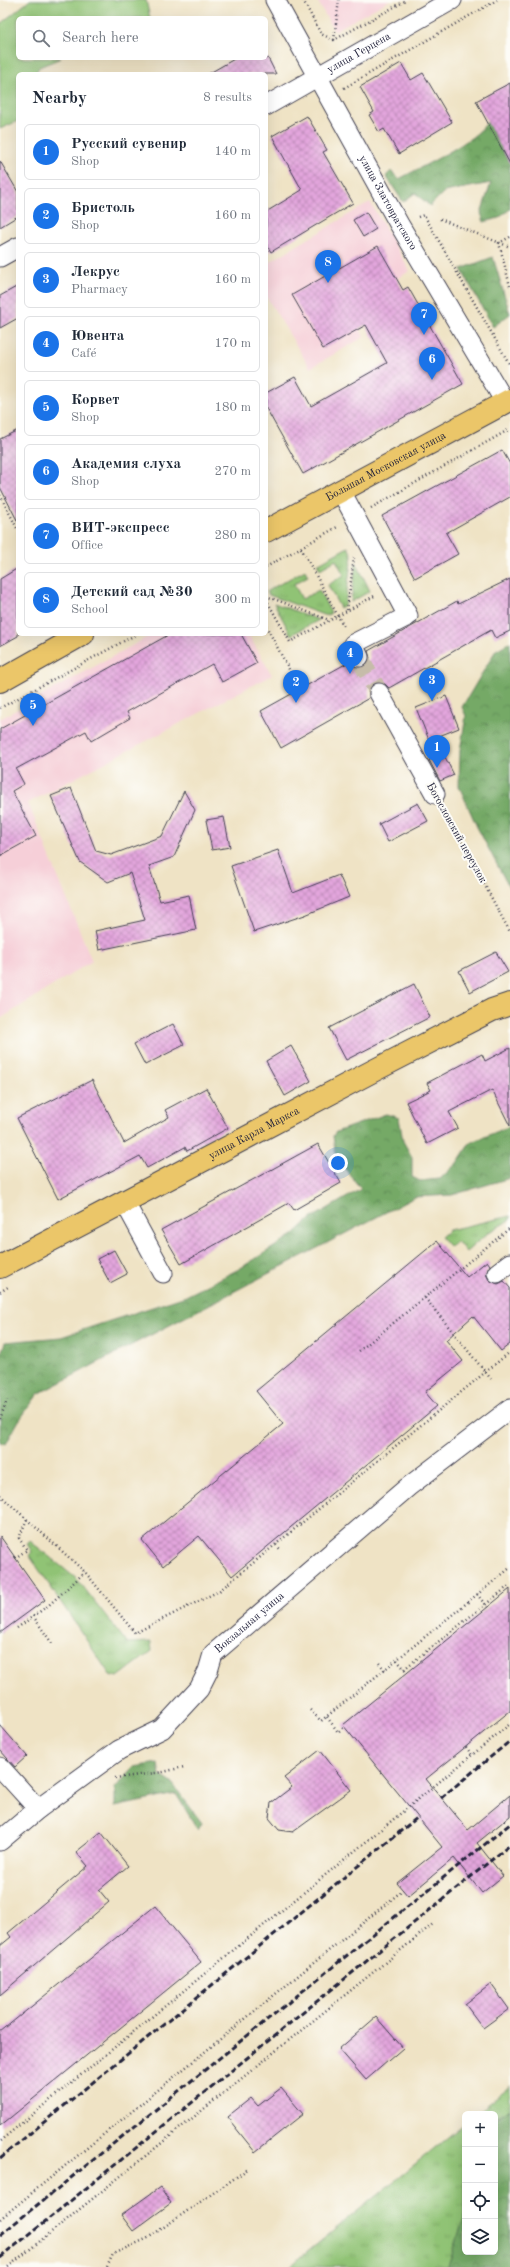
<!DOCTYPE html>
<html lang="en">
<head>
<meta charset="utf-8">
<style>
	body { margin:0; font-family:"Old Standard TT",serif; background:#f2f2f3; color:#1f2937 }
	.controls { position:absolute; right:12px; bottom:12px; display:grid; overflow:hidden; border-radius:6px; box-shadow:0 4px 16px #0002 }
	.controls button { width:36px; height:36px; display:grid; place-items:center; padding:0; border:0; border-bottom:1px solid #e0e1e3; background:#fff; color:#1f2937; font:20px sans-serif }
	.you { position:absolute; left:338px; top:1163px; width:14px; height:14px; margin:-10px; border:3px solid #fff; border-radius:50%; background:#1a73e8; box-shadow:0 0 0 6px #1a73e833 }
	.badge { display:grid; place-items:center; width:26px; height:26px; border-radius:50%; background:#1a73e8; color:#fff; font-size:13px; font-weight:700 }
	.pin { position:absolute; translate:-50% -33px; filter:drop-shadow(0 1px 2px #0008) }
	.pin::after { content:''; position:absolute; top:21px; width:14px; height:12px; background:inherit; clip-path:polygon(0 0,100% 0,50% 100%) }
	.list { margin:0; padding:0; list-style:none }
	h2 { display:flex; justify-content:space-between; align-items:center; height:52px; margin:0; padding:0 16px; font-size:17px }
	h2 small { font-size:13px; font-weight:400; color:#747a83 }
	.list li { display:grid; grid-template-columns:26px 1fr auto; gap:12px; align-items:center; box-sizing:border-box; height:56px; margin:0 8px 8px; padding:0 8px; border:1px solid #e0e1e3; border-radius:6px }
	.list b { display:block; font-size:15px; white-space:nowrap }
	.list p { margin:0; font-size:13px; white-space:nowrap; color:#747a83 }
	.list em { font-size:13px; font-style:normal; color:#747a83 }
	.icon { flex:none; width:22px; height:22px; fill:none; stroke:currentColor; stroke-width:2; stroke-linecap:round; stroke-linejoin:round }
	.map { position:relative; flex:none; width:510px; height:2267px; overflow:hidden }
	.search { position:absolute; background:#fff; box-shadow:0 4px 16px #0002; left:16px; top:16px; width:252px; height:44px; display:flex; align-items:center; gap:10px; box-sizing:border-box; padding:0 14px; border-radius:6px; color:#747a83; font-size:15px }
	.panel { position:absolute; background:#fff; box-shadow:0 4px 16px #0002; left:16px; top:72px; width:252px; height:564px; border-radius:6px }
	.map>svg:first-child { display:block }
	.built { fill:#f6cfd8 }
	.grass { fill:url(#grass-tufts); stroke:#597258 }
	.forest { fill:url(#forest-crowns); stroke:#4b6650 }
	.garden { fill:#90c374; stroke:#597258 }
	.building { fill:url(#building-cross-hatch) }
	.lines { fill:none; stroke-linecap:round; stroke-linejoin:round }
	.minor-tunnel { stroke:#c6bca9; stroke-width:19; stroke-dasharray:19 10; stroke-linecap:butt }
	.minor-casing { stroke:#413f50; stroke-width:21 }
	.major-casing { stroke:#413f50; stroke-width:24 }
	.path { stroke:#413f50; stroke-width:2.5; stroke-dasharray:1 3; stroke-linecap:butt }
	.minor { stroke:#fff; stroke-width:19 }
	.major { stroke:#ebc669; stroke-width:22 }
	.rail { stroke:#22223b; stroke-width:3; stroke-dasharray:6 3; stroke-linecap:butt }
	.labels { text-anchor:middle; dominant-baseline:central; stroke-width:4; stroke-linejoin:round; paint-order:stroke }
	.street-label { font-size:11px; fill:#22223b; stroke:#fdfcf7 }
</style>
</head>
<body>
<div class="map">
<svg width="510" height="2267" viewBox="0 0 510 2267">
	<defs>
		<pattern id="grass-tufts" width="24" height="20" patternUnits="userSpaceOnUse"><rect width="24" height="20" fill="#90c374"/><path d="M3 7l-1-3M5 7V3M7 7l1-3M15 17l-1-3M17 17v-4M19 17l1-3" fill="none" stroke="#7ca765"/></pattern>
		<pattern id="forest-crowns" width="20" height="18" patternUnits="userSpaceOnUse"><rect width="20" height="18" fill="#74a966"/><path d="M2 6a3 3 0 1 1 6 0M12 15a3 3 0 1 1 6 0" fill="none" stroke="#5f8955"/></pattern>
		<pattern id="building-cross-hatch" width="8" height="8" patternUnits="userSpaceOnUse"><rect width="8" height="8" fill="#e3a6dd"/><path d="M0 0l8 8M0 8l8-8" fill="none" stroke="#b887b4"/></pattern>
	</defs>
	<rect width="100%" height="100%" fill="#fdfcf7"/>
	<filter id="ink" filterUnits="userSpaceOnUse"><feTurbulence type="fractalNoise" baseFrequency=".025" numOctaves="2"/><feDisplacementMap in="SourceGraphic" scale="8" xChannelSelector="R" yChannelSelector="G"/><feConvolveMatrix kernelMatrix="1 2 1 2 8 2 1 2 1" color-interpolation-filters="sRGB"/></filter>
	<filter id="wash" filterUnits="userSpaceOnUse"><feTurbulence type="fractalNoise" baseFrequency=".012" numOctaves="4" result="noise"/><feDisplacementMap in="SourceGraphic" scale="16" xChannelSelector="R" yChannelSelector="G"/><feGaussianBlur stdDeviation="0.9" result="paint"/><feColorMatrix in="noise" values="0 0 0 0 0 0 0 0 0 0 0 0 0 0 0 0 0 1.4 0 .05"/><feComposite in="paint" operator="in"/></filter>
	<g filter="url(#wash)">
		<rect width="100%" height="100%" fill="#efe3c5"/>
		<!-- built -->
		<path class="built" d="M 317,0 L 390,0 L 334,31 Z
			M 370,202 L 410,271 L 349,307 L 364,337 L 310,368 L 266,296 L 266,264 Z
			M 153,634 L 248,634 L 272,675 L 28,803 L 92,961 L 0,1019 L 0,719 Z"/>
		<!-- grass -->
		<path class="grass" d="M 348,547 L 352,555 L 345,605 L 340,608 L 328,585 L 344,575 L 336,560 L 320,569 L 317,564 Z
			M 356,562 L 370,591 L 351,602 Z
			M 305,570 L 308,576 L 294,584 L 302,599 L 319,590 L 331,613 L 326,616 L 269,595 L 267,591 Z
			M 274,603 L 319,620 L 291,635 Z
			M 510,1216 L 510,1220 L 489,1232 L 466,1252 L 457,1241 L 450,1247 L 441,1237 L 449,1230 Z
			M 30,1541 L 78,1580 L 127,1643 L 151,1642 L 152,1651 L 118,1677 L 110,1675 L 29,1555 L 32,1552 L 27,1544 Z
			M 510,2086 L 510,2109 L 495,2119 L 495,2114 L 475,2114 Z
			M 465,2123 L 465,2215 L 448,2267 L 289,2267 Z"/>
		<!-- forest -->
		<path class="forest" d="M 487,122 L 510,164 L 510,209 L 499,218 L 484,222 L 481,213 L 491,183 L 444,192 L 430,206 L 415,193 L 403,202 L 386,176 L 391,171 L 399,179 C 419,168 478,140 487,122 Z
			M 493,257 L 510,314 L 493,327 L 461,269 Z
			M 510,642 L 510,889 L 477,827 L 459,786 L 460,750 L 466,716 L 462,707 L 496,650 Z
			M 386,1114 L 399,1118 L 403,1141 L 412,1157 L 412,1177 L 420,1181 L 440,1179 L 457,1163 L 470,1143 L 510,1126 L 510,1178 L 452,1195 L 415,1197 L 38,1394 L 18,1422 L 6,1444 L 0,1442 L 0,1356 L 5,1342 L 61,1337 L 186,1296 L 239,1269 L 293,1235 L 310,1219 L 361,1189 L 336,1157 L 333,1136 L 336,1132 Z
			M 158,1763 L 160,1775 L 172,1783 L 202,1823 L 198,1830 L 176,1794 L 115,1807 L 115,1788 L 134,1767 Z
			M 510,2109 L 510,2267 L 448,2267 L 465,2215 L 465,2252 L 495,2252 L 495,2119 Z"/>
		<!-- garden -->
		<path class="garden" d="M 30,0 L 146,0 L 150,18 L 18,18 L 18,58 L 61,58 L 39,67 L 35,74 L 18,74 L 18,121 L 0,129 L 0,24 Z"/>
		<g id="blocks">
			<!-- building -->
			<path class="building" d="M 236,58 L 268,58 L 276,74 L 208,74 Z
				M 401,63 L 411,80 L 423,73 L 452,122 L 399,154 L 384,129 L 379,132 L 369,115 L 374,112 L 360,87 Z
				M 510,83 L 510,164 L 476,101 Z
				M 307,116 L 327,150 L 323,152 L 353,203 L 271,252 L 266,244 L 266,212 L 302,190 L 272,136 Z
				M 0,161 L 18,192 L 18,216 L 0,227 Z
				M 366,212 L 376,229 L 363,237 L 353,220 Z
				M 378,246 L 403,290 L 408,287 L 463,384 L 303,474 L 266,408 L 266,393 L 295,377 L 311,406 L 387,363 L 366,325 L 323,349 L 292,295 Z
				M 18,286 L 18,318 L 0,328 L 0,296 Z
				M 18,430 L 18,522 L 0,487 L 0,439 Z
				M 502,450 L 510,464 L 510,497 L 446,533 L 458,554 L 415,578 L 382,516 Z
				M 18,568 L 18,636 L 0,646 L 0,579 Z
				M 510,579 L 510,631 L 495,638 L 491,630 L 389,688 L 384,683 L 374,683 L 369,688 L 369,698 L 281,748 L 261,711 L 349,662 L 358,668 L 364,667 L 370,658 L 368,651 L 457,601 L 458,604 Z
				M 170,634 L 241,634 L 257,663 L 222,682 L 212,664 L 127,712 L 130,718 L 91,741 L 86,731 L 16,769 L 24,784 L 12,791 L 36,836 L 0,856 L 0,729 Z
				M 446,696 L 459,728 L 429,740 L 416,708 Z
				M 443,753 L 454,775 L 440,781 L 429,760 Z
				M 71,788 L 96,851 L 111,855 L 162,836 L 184,791 L 195,810 L 174,857 L 149,866 L 160,901 L 189,895 L 196,930 L 99,950 L 95,931 L 145,920 L 130,873 L 108,882 L 80,862 L 51,796 Z
				M 418,803 L 428,821 L 388,842 L 379,824 Z
				M 224,817 L 230,847 L 212,850 L 206,820 Z
				M 278,850 L 293,893 L 339,875 L 349,897 L 305,915 L 254,932 L 231,866 Z
				M 496,952 L 508,972 L 470,992 L 459,971 Z
				M 414,984 L 430,1017 L 346,1060 L 329,1028 Z
				M 173,1024 L 184,1045 L 145,1065 L 134,1044 Z
				M 291,1046 L 311,1081 L 285,1096 L 266,1061 Z
				M 510,1048 L 510,1126 L 492,1090 L 449,1112 L 458,1128 L 427,1144 L 406,1102 L 431,1090 L 427,1083 L 482,1054 L 485,1061 Z
				M 92,1080 L 124,1143 L 169,1117 L 165,1110 L 206,1088 L 228,1128 L 187,1151 L 185,1147 L 147,1168 L 140,1156 L 58,1199 L 17,1118 Z
				M 318,1144 L 341,1183 L 294,1210 L 289,1203 L 181,1264 L 161,1230 Z
				M 437,1241 L 467,1277 L 487,1261 L 490,1265 L 486,1274 L 489,1280 L 498,1284 L 504,1281 L 510,1288 L 510,1344 L 501,1351 L 473,1316 L 446,1340 L 463,1361 L 425,1392 L 437,1406 L 232,1576 L 199,1536 L 163,1566 L 142,1540 L 283,1424 L 256,1391 Z
				M 114,1250 L 127,1274 L 110,1283 L 97,1259 Z
				M 0,1536 L 45,1600 L 0,1633 Z
				M 510,1589 L 510,1711 L 426,1779 L 468,1830 L 510,1795 L 510,1816 L 477,1843 L 503,1876 L 482,1893 L 454,1858 L 408,1896 L 397,1883 L 442,1847 L 343,1725 Z
				M 0,1725 L 27,1756 L 15,1767 L 0,1750 Z
				M 320,1750 L 351,1790 L 293,1832 L 279,1830 L 269,1818 L 271,1803 L 292,1787 L 284,1778 Z
				M 101,1832 L 128,1866 L 99,1890 L 109,1902 L 0,1995 L 0,1946 L 11,1937 L 8,1933 L 88,1866 L 76,1852 Z
				M 155,1906 L 201,1962 L 0,2126 L 0,2032 Z
				M 491,1984 L 509,2009 L 483,2028 L 465,2004 Z
				M 376,2017 L 403,2048 L 366,2080 L 339,2049 Z
				M 281,2088 L 303,2114 L 255,2152 L 227,2117 L 251,2098 L 258,2106 Z
				M 160,2187 L 171,2203 L 133,2231 L 121,2215 Z"/>
		</g>
	</g>
	<g filter="url(#ink)">
		<use href="#blocks" fill-opacity="0" stroke="#413f50" stroke-width="1"/>
		<g class="lines">
			<!-- minor-tunnel -->
			<path class="minor-tunnel" d="M 359,657 L 379,693"/>
			<!-- minor casing -->
			<g class="minor-casing">
				<g id="minor">
					<path id="s1" d="M 275,0 L 399,224 L 505,402"/>
					<path id="s2" d="M 266,106 L 452,0"/>
					<path d="M 0,257 L 18,247"/>
					<path d="M 341,491 L 408,616 L 353,644 L 359,657"/>
					<path d="M 379,693 L 435,794"/>
					<path d="M 124,1201 L 163,1273"/>
					<path d="M 497,1273 L 510,1263"/>
					<path d="M 0,1767 L 38,1809"/>
					<path id="s3" d="M 0,1841 L 38,1809 L 119,1750 L 162,1729 L 199,1689 L 208,1671 L 213,1654 L 408,1487 L 510,1409"/>
				</g>
			</g>
			<!-- major casing -->
			<g class="major-casing">
				<g id="major">
					<path id="s4" d="M 266,531 L 510,400"/>
					<path d="M 0,681 L 83,634"/>
					<path id="s5" d="M 0,1267 L 373,1071 L 492,1010 L 510,1004"/>
				</g>
			</g>
			<!-- path -->
			<path class="path" d="M 303,0 L 321,34 L 334,40 L 407,0
				M 334,40 L 339,0
				M 344,88 L 497,0
				M 418,217 L 424,215 L 510,365
				M 440,219 L 510,247
				M 510,237 L 499,243 L 510,286
				M 0,495 L 18,530
				M 371,508 L 510,429
				M 301,548 L 344,627
				M 266,567 L 339,526
				M 266,596 L 329,620
				M 266,599 L 290,642 L 376,595
				M 347,610 L 354,558
				M 266,626 L 292,675
				M 0,708 L 137,634
				M 444,810 L 510,932
				M 0,1292 L 8,1287
				M 425,1298 L 491,1379
				M 359,1351 L 510,1228
				M 0,1419 L 7,1400
				M 0,1495 L 85,1572 L 135,1633 L 219,1591 L 510,1352
				M 276,1545 L 280,1549
				M 15,1558 L 27,1550 L 19,1538 L 27,1519
				M 477,1594 L 487,1607
				M 33,1616 L 53,1645
				M 17,1628 L 49,1605 L 85,1572
				M 397,1660 L 407,1672
				M 379,1663 L 385,1670
				M 404,1669 L 510,1585
				M 310,1710 L 321,1721 L 510,1568
				M 327,1717 L 338,1732 L 344,1727
				M 466,1747 L 472,1755
				M 115,1778 L 163,1772 L 184,1767
				M 0,2141 L 510,1724
				M 0,2219 L 403,1890
				M 8,2267 L 433,1924
				M 107,2267 L 113,2254 L 148,2238 L 248,2169"/>
			<!-- minor -->
			<use href="#minor" class="minor"/>
			<!-- major -->
			<use href="#major" class="major"/>
			<!-- rail -->
			<path class="rail" d="M 441,1798 L 510,1741
				M 0,2158 L 418,1817
				M 0,2235 L 510,1824
				M 0,2258 L 510,1845"/>
		</g>
	</g>
	<g class="labels">
		<!-- street labels -->
		<g class="street-label">
			<text stroke="none"><textPath href="#s2" startOffset="107">улица Герцена</textPath></text>
			<text stroke="none"><textPath href="#s1" startOffset="232">улица Златовратского</textPath></text>
			<text stroke="none"><textPath href="#s4" startOffset="136">Большая Московская улица</textPath></text>
			<text transform="translate(456 833) rotate(61)">Богословский переулок</text>
			<text stroke="none"><textPath href="#s5" startOffset="287">улица Карла Маркса</textPath></text>
			<text stroke="none"><textPath href="#s3" startOffset="338">Вокзальная улица</textPath></text>
		</g>
	</g>
</svg>
<div class="controls">
<button>+</button>
<button>−</button>
<button><svg class="icon" aria-label="locate" viewBox="0 0 24 24"><circle cx="12" cy="12" r="6"/><path d="M12 2v4M12 18v4M2 12h4M18 12h4"/></svg></button>
<button><svg class="icon" aria-label="layers" viewBox="0 0 24 24"><path d="M12 4l9 5-9 5-9-5zM3 14l9 5 9-5"/></svg></button>
</div>
<div class="you"></div>
<div class="pin badge" style="left:437px;top:768px">1</div>
<div class="pin badge" style="left:296px;top:703px">2</div>
<div class="pin badge" style="left:432px;top:701px">3</div>
<div class="pin badge" style="left:350px;top:674px">4</div>
<div class="pin badge" style="left:33px;top:726px">5</div>
<div class="pin badge" style="left:432px;top:380px">6</div>
<div class="pin badge" style="left:424px;top:335px">7</div>
<div class="pin badge" style="left:328px;top:283px">8</div>
<div class="search"><svg class="icon" aria-label="search" viewBox="0 0 24 24"><circle cx="10" cy="10" r="6"/><path d="M15 15l6 6"/></svg>Search here</div>
<section class="panel">
<h2>Nearby<small>8 results</small></h2>
<ul class="list">
<li><span class="badge">1</span><div><b>Русский сувенир</b><p>Shop</p></div><em>140 m</em></li>
<li><span class="badge">2</span><div><b>Бристоль</b><p>Shop</p></div><em>160 m</em></li>
<li><span class="badge">3</span><div><b>Лекрус</b><p>Pharmacy</p></div><em>160 m</em></li>
<li><span class="badge">4</span><div><b>Ювента</b><p>Café</p></div><em>170 m</em></li>
<li><span class="badge">5</span><div><b>Корвет</b><p>Shop</p></div><em>180 m</em></li>
<li><span class="badge">6</span><div><b>Академия слуха</b><p>Shop</p></div><em>270 m</em></li>
<li><span class="badge">7</span><div><b>ВИТ-экспресс</b><p>Office</p></div><em>280 m</em></li>
<li><span class="badge">8</span><div><b>Детский сад №30</b><p>School</p></div><em>300 m</em></li>
</ul>
</section>
</div>
</body>
</html>
